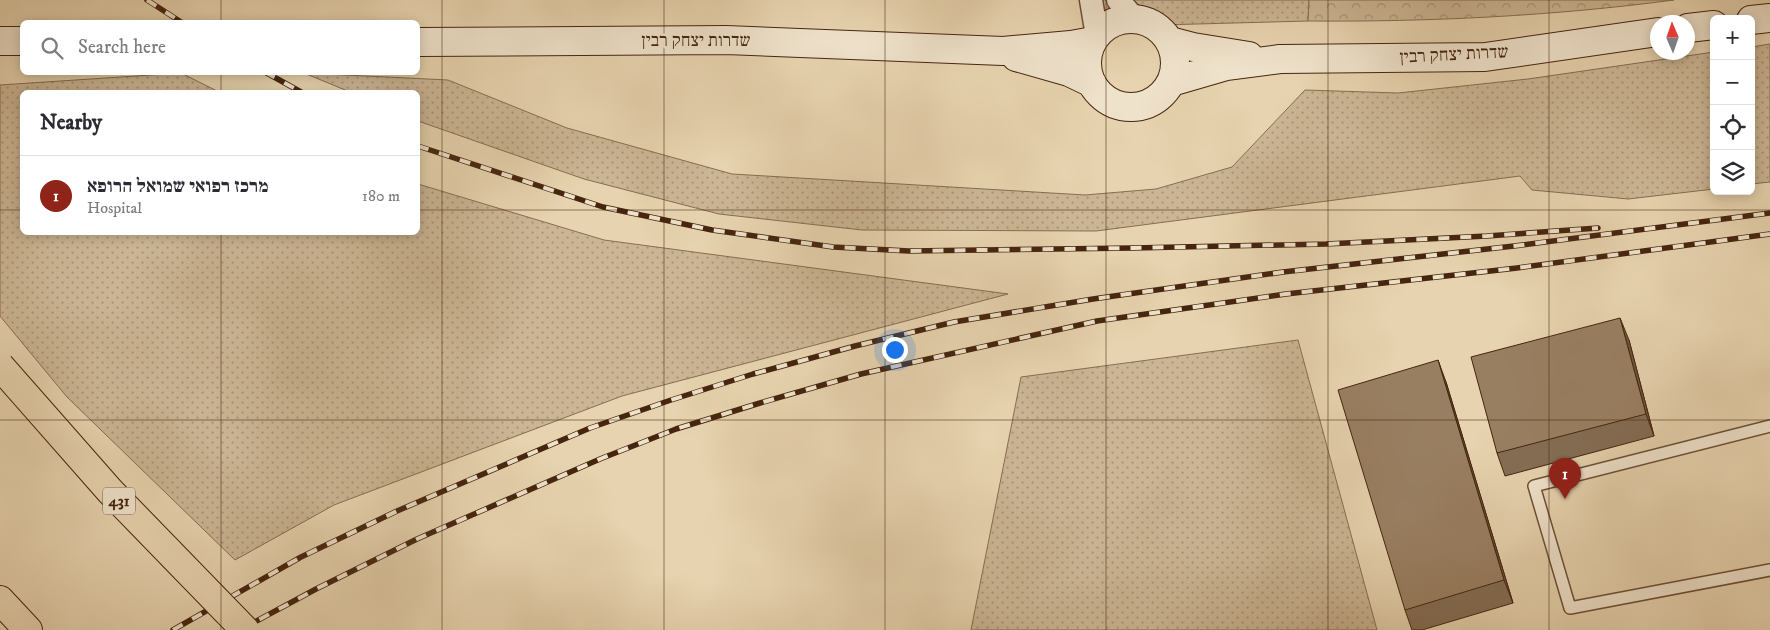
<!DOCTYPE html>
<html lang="en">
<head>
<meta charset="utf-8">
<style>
	body { margin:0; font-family:"IM FELL DW Pica","Frank Ruhl Libre",serif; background:#f7f7f7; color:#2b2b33 }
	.controls { position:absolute; right:15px; top:15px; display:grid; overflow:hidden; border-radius:8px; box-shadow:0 2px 12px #0003 }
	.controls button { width:45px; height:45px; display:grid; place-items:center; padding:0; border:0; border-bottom:1px solid #e1e1e2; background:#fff; color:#2b2b33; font:25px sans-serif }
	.compass { position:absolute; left:1650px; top:15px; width:45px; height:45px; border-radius:50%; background:#fff; box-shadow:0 2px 12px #0003; rotate:358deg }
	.you { position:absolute; left:894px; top:349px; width:18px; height:18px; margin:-12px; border:4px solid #fff; border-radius:50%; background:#1a73e8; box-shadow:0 0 0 8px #1a73e833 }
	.badge { display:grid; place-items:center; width:32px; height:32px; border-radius:50%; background:#8f2418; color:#fff; font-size:16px; font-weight:700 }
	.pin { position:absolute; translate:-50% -41px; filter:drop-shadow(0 1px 2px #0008) }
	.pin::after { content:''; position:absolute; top:26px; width:18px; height:15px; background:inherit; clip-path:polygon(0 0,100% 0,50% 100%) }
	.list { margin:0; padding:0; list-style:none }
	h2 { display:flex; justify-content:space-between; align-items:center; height:65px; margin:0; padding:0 20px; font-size:21px }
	h2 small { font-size:16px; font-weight:400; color:#7c7c81 }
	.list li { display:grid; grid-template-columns:32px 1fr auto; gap:15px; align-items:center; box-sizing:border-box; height:80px; padding:0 20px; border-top:1px solid #e1e1e2 }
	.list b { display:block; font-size:19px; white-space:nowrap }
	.list p { margin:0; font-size:16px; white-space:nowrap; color:#7c7c81 }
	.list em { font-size:16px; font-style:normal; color:#7c7c81 }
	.icon { flex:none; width:28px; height:28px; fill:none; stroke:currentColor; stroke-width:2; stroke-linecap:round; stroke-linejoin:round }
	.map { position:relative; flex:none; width:1770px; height:630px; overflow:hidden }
	.search { position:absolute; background:#fff; box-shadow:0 2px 12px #0003; left:20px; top:20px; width:400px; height:55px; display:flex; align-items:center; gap:12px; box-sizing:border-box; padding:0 18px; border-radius:8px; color:#7c7c81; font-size:19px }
	.panel { position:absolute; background:#fff; box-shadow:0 2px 12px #0003; left:20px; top:90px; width:400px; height:145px; border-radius:8px }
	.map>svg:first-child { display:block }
	.grass { fill:url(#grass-dots); stroke:#886d51 }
	.forest { fill:url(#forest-crowns); stroke:#886d51 }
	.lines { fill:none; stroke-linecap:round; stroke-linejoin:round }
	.lane-casing { stroke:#6e5036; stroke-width:14 }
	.street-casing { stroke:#6e5036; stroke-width:25 }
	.secondary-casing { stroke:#45250e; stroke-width:30 }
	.highway-casing { stroke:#45250e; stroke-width:30 }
	.lane { stroke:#efe2cb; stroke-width:11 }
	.street { stroke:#efe2cb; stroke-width:22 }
	.secondary { stroke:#efe2cb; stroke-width:28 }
	.highway { stroke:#e7d3af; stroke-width:28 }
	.rail-casing { stroke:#45250e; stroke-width:5.5 }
	.rail { stroke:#efe2cb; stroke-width:4; stroke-dasharray:11; stroke-linecap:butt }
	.highway-bridge-casing { stroke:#45250e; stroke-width:30; stroke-linecap:butt }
	.highway-bridge { stroke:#e7d3af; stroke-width:28 }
	.wall { fill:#846d54; stroke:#45250e }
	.shaded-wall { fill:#6b5945; stroke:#45250e }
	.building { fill:#997f62; stroke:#45250e }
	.grid { fill:none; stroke:#45250e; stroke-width:1; stroke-opacity:0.55 }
	.labels { text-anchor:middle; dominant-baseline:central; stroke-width:5; stroke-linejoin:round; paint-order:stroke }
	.shield { fill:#efe2cb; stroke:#785e47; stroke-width:1 }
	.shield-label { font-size:16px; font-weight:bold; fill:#45250e }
	.street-label { font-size:18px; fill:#45250e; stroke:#efe2cb }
</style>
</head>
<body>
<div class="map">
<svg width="1770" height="630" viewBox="0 0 1770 630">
	<defs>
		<pattern id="grass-dots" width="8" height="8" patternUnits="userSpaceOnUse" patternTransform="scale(1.25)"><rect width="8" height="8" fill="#cbb594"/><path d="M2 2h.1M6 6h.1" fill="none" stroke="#a79377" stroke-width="1.8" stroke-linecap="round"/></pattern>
		<pattern id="forest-crowns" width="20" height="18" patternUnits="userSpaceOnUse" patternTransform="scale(1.25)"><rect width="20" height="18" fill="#cbb594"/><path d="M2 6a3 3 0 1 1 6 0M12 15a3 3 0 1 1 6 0" fill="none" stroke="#a79377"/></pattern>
	</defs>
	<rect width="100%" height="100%" fill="#e7d3af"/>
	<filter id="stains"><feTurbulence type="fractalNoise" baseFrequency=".004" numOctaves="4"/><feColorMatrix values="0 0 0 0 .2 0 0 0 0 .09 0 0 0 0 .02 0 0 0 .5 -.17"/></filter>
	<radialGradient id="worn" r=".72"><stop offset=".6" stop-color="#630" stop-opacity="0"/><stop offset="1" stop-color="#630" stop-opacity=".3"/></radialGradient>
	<!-- grass -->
	<path class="grass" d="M 1087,0 L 1309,0 L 1308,21 L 1086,27 Z
		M 1770,44 L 1770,182 L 1751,184 L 1751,47 Z
		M 1714,52 L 1714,189 L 1628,199 L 1532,190 L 1520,176 L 1096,231 L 862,230 L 719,214 L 584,179 L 418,121 L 418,92 L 350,92 L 304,73 L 448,80 L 567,128 L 732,174 L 1085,195 L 1156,189 L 1232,167 L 1305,90 L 1398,93 L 1528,79 Z
		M 181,73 L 219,92 L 22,92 L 22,232 L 418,232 L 418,184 L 604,240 L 1008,294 L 622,396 L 334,505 L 235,560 L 67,397 L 0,316 L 0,85 Z
		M 1298,340 L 1377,630 L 971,630 L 1021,377 Z"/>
	<!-- forest -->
	<path class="forest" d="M 1309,0 L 1674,0 C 1553,16 1430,22 1308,21 Z"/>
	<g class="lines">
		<!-- lane casing -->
		<g class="lane-casing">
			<path id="lane" d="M 1770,426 L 1534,486 L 1570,608 L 1770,570"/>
		</g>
		<!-- street casing -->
		<g class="street-casing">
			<path id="street" d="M 1091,0 L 1097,36
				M 1118,0 L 1135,19"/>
		</g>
		<!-- secondary casing -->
		<g class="secondary-casing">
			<path id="secondary" d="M1087 63a44 44 0 1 1 88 0a44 44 0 1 1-88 0Z
				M 1751,20 L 1770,18
				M 1688,28 L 1714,25
				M 0,41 L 22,41
				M 1170,41 L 1193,47 L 1249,56
				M 418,42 L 726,40 L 1003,51 L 1071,45 L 1093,41
				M 1016,57 L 1069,72 L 1092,83
				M 1171,82 L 1226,66 L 1280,59 L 1485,57 L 1658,32"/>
		</g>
		<!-- highway casing -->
		<g class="highway-casing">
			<path id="highway" d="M 0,600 L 28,630"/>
		</g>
		<!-- lane -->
		<use href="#lane" class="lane"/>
		<!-- street -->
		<use href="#street" class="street"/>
		<!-- secondary -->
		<use href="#secondary" class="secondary"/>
		<!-- highway -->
		<use href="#highway" class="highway"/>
		<!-- rail casing -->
		<g class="rail-casing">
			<path id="rail" d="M 147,0 L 181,22
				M 265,72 L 301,92
				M 418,146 L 603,207 L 712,230 L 833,247 L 909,251 L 1133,248 L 1326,244 L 1487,236 L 1598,228
				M 173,630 L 301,557 L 397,511 L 590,428 L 668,401 L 753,374 L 855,346 L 954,322 L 1093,299 L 1283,272 L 1514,246 L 1770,213
				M 240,630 L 316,589 L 417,539 L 600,459 L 676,429 L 760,403 L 861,374 L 1097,321 L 1286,294 L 1517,268 L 1770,234"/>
		</g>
		<!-- rail -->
		<use href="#rail" class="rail"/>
		<!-- highway-bridge casing -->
		<g class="highway-bridge-casing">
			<path id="highway-bridge" d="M 0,366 L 110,491 L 245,630"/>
		</g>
		<!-- highway-bridge -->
		<use href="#highway-bridge" class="highway-bridge"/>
	</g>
	<!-- wall -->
	<path class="wall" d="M 1629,340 L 1654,436 L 1505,476 L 1497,453 Z
		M 1446,382 L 1513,603 L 1422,630 L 1412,630 L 1405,610 Z"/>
	<!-- shaded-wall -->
	<path class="shaded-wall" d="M 1620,318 L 1629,340 L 1654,436 L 1646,414 Z
		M 1438,360 L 1446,382 L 1513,603 L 1504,580 Z"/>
	<!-- building -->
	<path class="building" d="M 1620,318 L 1646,414 L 1497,453 L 1471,357 Z
		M 1438,360 L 1504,580 L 1405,610 L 1338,390 Z"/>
	<!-- grid -->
	<path class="grid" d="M 221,0 L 221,22M 442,0 L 442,630M 664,0 L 664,630M 885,0 L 885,630M 1106,0 L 1106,630M 1328,0 L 1328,630M 1549,0 L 1549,630M 221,72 L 221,92M 0,210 L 22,210M 418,210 L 1770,210M 221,232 L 221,630M 0,420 L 1770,420"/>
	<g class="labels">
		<!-- shield labels -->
		<rect class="shield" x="103" y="487.5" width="32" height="27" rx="4"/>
		<g class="shield-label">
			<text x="119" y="501">431</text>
		</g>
		<!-- street labels -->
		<g class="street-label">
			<text x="696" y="41">שדרות יצחק רבין</text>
			<text transform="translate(1454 55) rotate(-3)">שדרות יצחק רבין</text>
		</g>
	</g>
	<rect width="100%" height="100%" filter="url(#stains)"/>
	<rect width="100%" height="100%" fill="url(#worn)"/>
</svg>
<div class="controls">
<button>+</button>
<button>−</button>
<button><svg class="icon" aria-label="locate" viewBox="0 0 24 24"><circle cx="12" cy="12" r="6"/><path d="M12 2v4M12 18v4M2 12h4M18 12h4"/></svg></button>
<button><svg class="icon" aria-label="layers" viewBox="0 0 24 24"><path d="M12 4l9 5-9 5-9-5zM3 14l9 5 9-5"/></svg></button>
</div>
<svg class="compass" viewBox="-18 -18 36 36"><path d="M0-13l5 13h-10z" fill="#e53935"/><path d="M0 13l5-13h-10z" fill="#7c7c81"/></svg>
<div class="you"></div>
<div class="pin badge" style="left:1565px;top:499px">1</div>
<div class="search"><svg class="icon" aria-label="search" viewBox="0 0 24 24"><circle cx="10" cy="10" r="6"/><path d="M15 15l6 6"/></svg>Search here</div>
<section class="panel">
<h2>Nearby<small></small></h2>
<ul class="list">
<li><span class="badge">1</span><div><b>מרכז רפואי שמואל הרופא</b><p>Hospital</p></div><em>180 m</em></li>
</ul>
</section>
</div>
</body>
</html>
